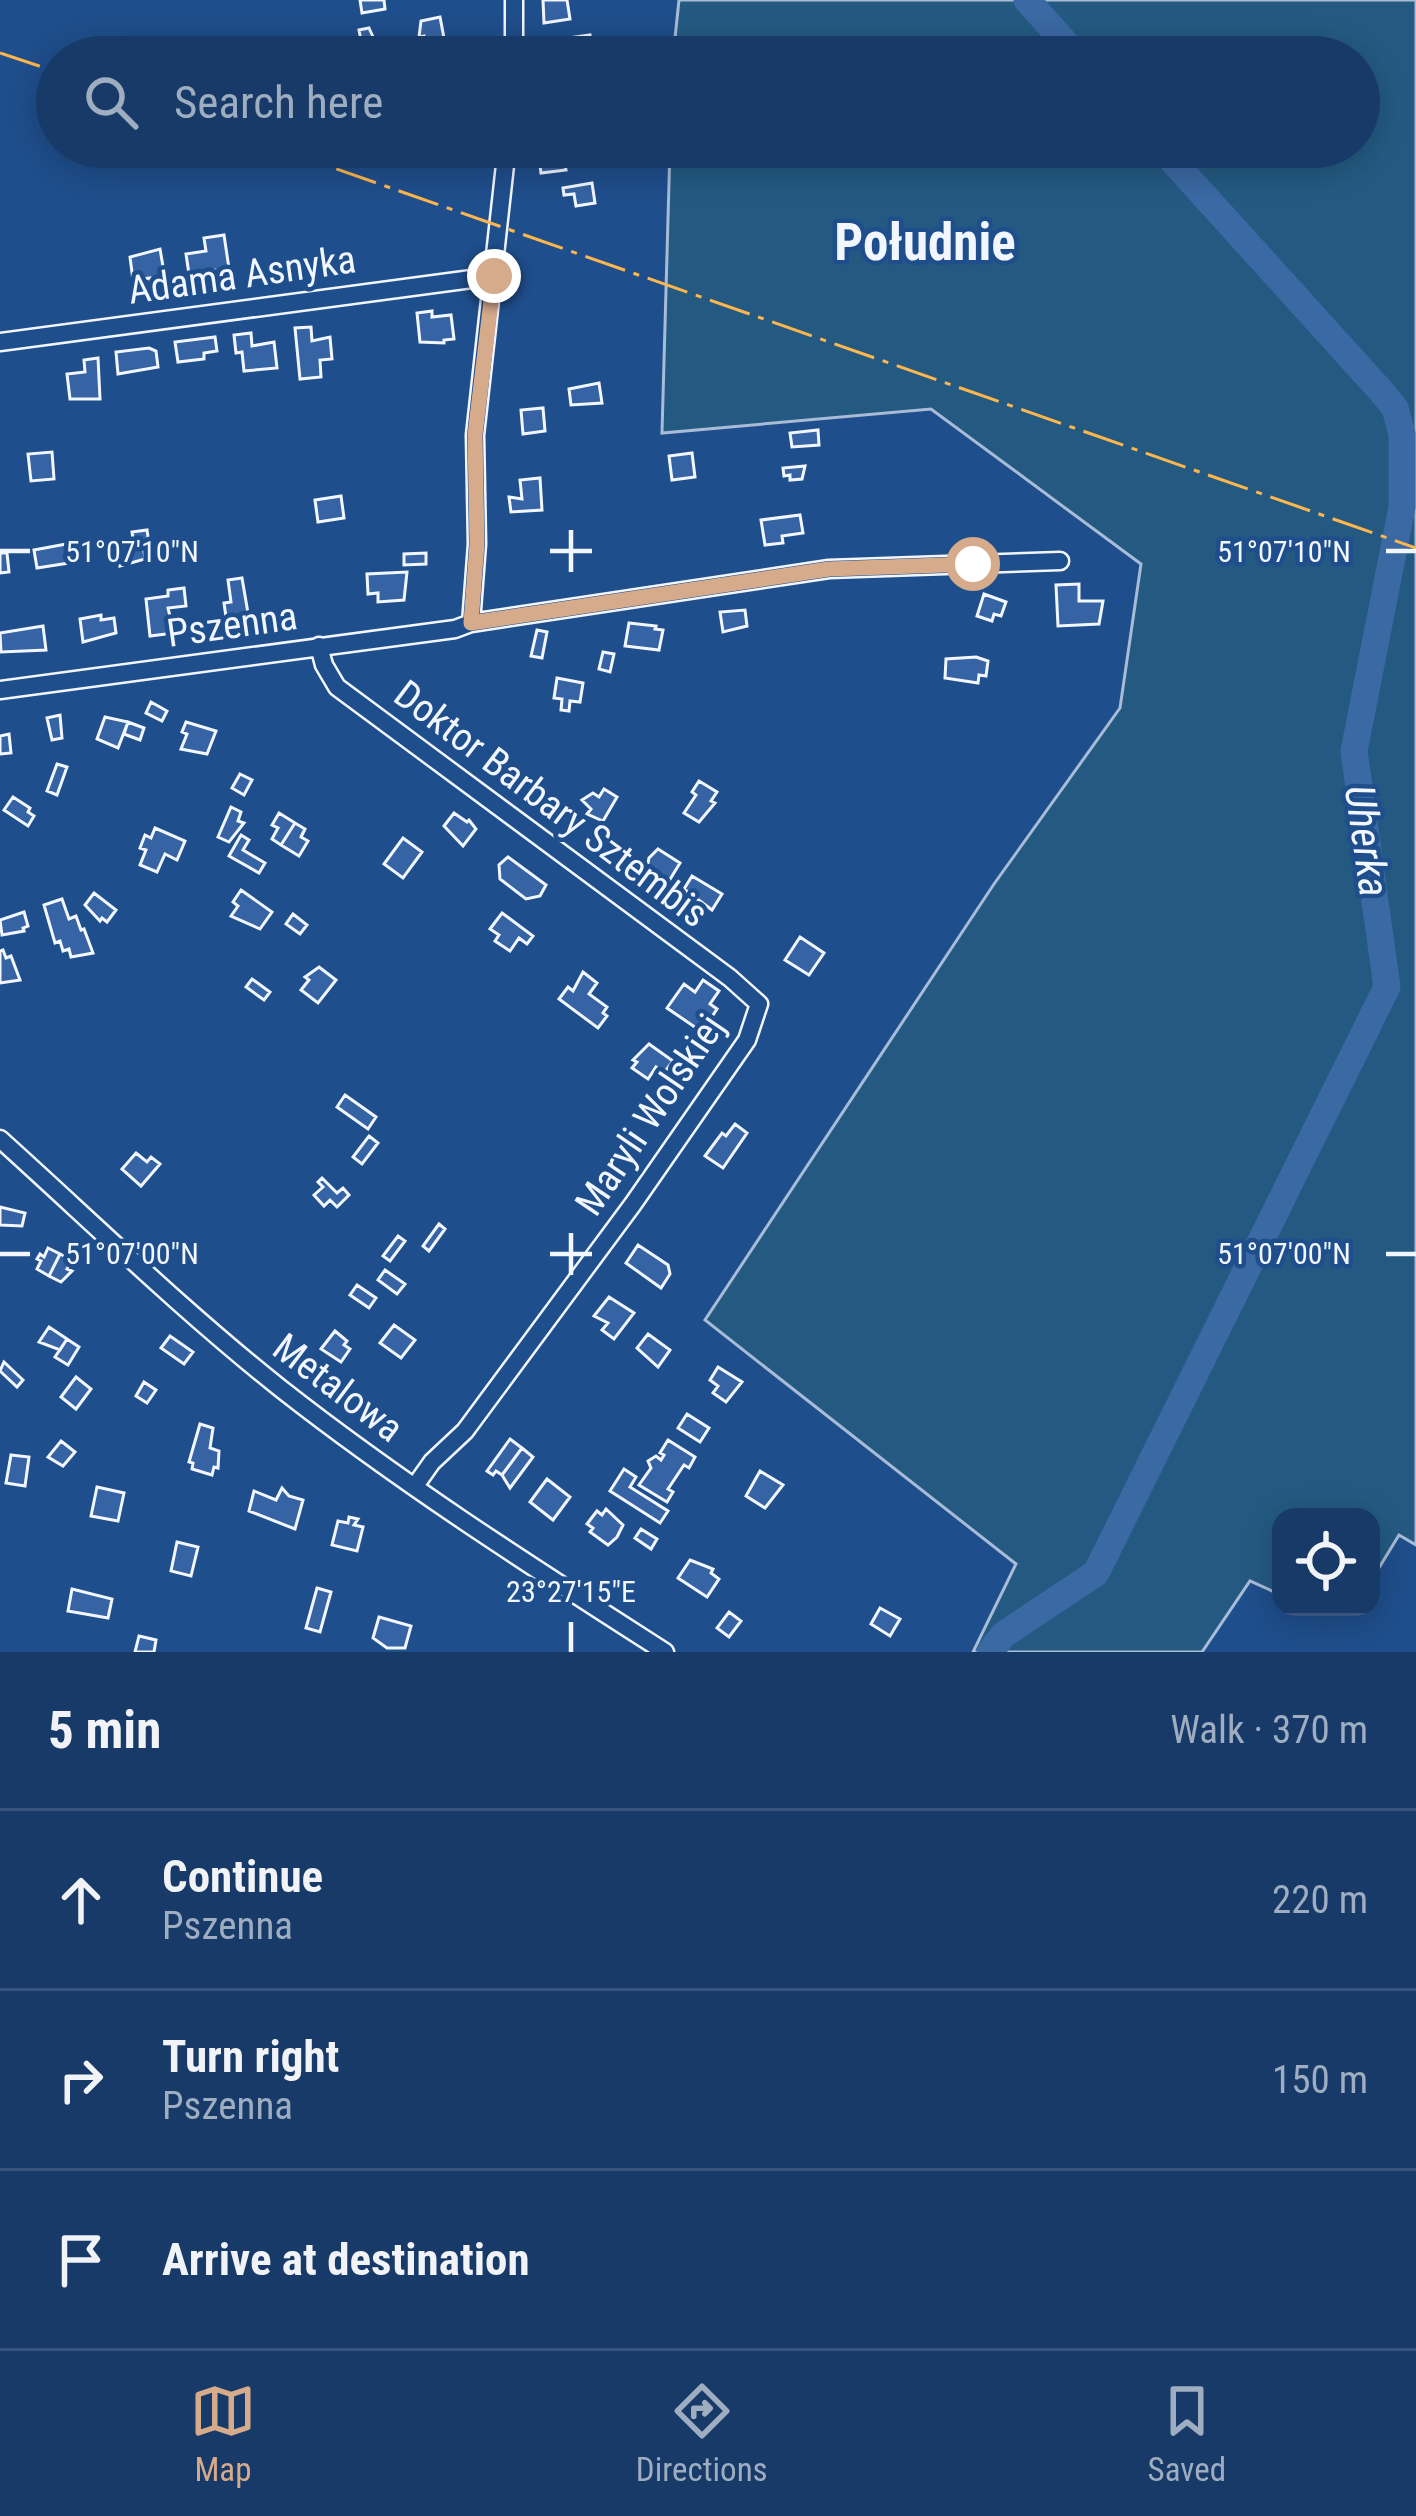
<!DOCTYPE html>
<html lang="en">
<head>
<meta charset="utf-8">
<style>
	body { margin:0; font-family:"Roboto Condensed",sans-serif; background:#20416f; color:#f1f3f6 }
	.controls { position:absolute; right:36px; bottom:36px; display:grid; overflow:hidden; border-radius:24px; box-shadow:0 6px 30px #0003 }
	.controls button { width:108px; height:108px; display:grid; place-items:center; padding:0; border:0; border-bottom:3px solid #36547d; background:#173a69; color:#f1f3f6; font:60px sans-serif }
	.stop { position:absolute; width:36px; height:36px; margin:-27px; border:9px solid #d6ab8b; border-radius:50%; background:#fff }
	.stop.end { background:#d6ab8b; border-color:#fff; box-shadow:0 3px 12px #0008 }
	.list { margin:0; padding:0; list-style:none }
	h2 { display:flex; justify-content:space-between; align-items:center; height:156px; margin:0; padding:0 48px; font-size:51px }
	h2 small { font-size:39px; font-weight:400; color:#9eadc0 }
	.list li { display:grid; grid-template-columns:78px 1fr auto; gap:36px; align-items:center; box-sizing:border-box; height:180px; padding:0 48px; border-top:3px solid #36547d }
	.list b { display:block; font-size:45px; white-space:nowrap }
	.list p { margin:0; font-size:39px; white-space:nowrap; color:#9eadc0 }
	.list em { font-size:39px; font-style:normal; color:#9eadc0 }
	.icon { flex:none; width:66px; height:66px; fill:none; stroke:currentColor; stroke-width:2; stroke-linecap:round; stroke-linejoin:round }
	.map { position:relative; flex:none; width:1416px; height:1652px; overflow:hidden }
	.search { position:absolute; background:#173a69; box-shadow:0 6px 30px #0003; left:36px; right:36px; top:36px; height:132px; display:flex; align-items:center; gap:30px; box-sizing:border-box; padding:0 42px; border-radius:66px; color:#9eadc0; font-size:45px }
	.sheet { height:696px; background:#173a69 }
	nav { display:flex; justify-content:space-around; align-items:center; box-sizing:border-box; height:168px; border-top:3px solid #36547d; background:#173a69; font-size:33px; color:#9eadc0 }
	nav a { display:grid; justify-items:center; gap:6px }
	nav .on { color:#d6ab8b }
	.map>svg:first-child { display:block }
	.green { fill:#245a82; stroke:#a8bbd7; stroke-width:3 }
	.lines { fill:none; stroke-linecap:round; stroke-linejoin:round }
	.river { stroke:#3b69a3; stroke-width:27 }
	.building { fill:#3563a3; stroke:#f2f6ff; stroke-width:3 }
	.minor-casing { stroke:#f2f6ff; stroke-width:21 }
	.minor { stroke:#1f4e8c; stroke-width:16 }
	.power { stroke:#ffb74d; stroke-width:3; stroke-dasharray:42 9 6 9; stroke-linecap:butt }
	.route { stroke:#d6ab8b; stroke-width:15 }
	.ticks { fill:none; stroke:#f2f6ff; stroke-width:4.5 }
	.labels { text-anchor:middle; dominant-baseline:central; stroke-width:9; stroke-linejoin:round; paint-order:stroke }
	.street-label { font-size:39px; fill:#f2f6ff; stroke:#1f4e8c }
	.water-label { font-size:42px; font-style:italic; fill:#f2f6ff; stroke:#1f4e8c }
	.district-label { font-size:51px; font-weight:bold; fill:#f2f6ff; stroke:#1f4e8c }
	.ticks-label { font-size:30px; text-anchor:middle; fill:#f2f6ff; stroke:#1f4e8c; stroke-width:9; stroke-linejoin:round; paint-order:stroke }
</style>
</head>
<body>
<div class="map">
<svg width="1416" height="1652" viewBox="0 0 1416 1652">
	<rect width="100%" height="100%" fill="#1f4e8c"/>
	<!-- green -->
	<path class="green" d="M 679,0 L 1416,0 L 1416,1545 L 1399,1535 L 1371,1581 L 1371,1517 L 1281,1517 L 1281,1595 L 1250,1581 L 1202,1652 L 973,1652 L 1016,1564 L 705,1320 L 994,884 L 1120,708 L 1141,564 L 931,409 L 662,433 L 670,147 L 1359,147 L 1359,57 L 673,57 Z"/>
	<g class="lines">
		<!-- river -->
		<path class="river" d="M 1027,0 L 1078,57
			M 990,1652 L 1003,1635 L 1096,1573 L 1387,987 L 1354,751 L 1402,507 L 1402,434 L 1395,408 L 1381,391 L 1160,147"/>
	</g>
	<!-- building -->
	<path class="building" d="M 360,0 L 384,0 L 385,9 L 362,13 Z
		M 543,0 L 567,0 L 570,19 L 544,23 Z
		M 440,17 L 444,38 L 425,41 L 424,36 L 419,37 L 421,21 Z
		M 369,28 L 378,48 L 363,51 L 359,30 Z
		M 590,35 L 593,57 L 570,57 L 569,47 L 562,48 L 561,39 Z
		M 563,154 L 566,170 L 541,173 L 539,158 Z
		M 592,183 L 595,203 L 576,206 L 574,194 L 564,195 L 563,188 Z
		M 224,235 L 231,282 L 216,284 L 214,270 L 189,274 L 186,254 L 206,251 L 204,238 Z
		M 160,249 L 166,284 L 151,286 L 150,278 L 133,280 L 130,257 Z
		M 432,311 L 432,317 L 451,315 L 454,339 L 444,340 L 444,343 L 420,342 L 417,313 Z
		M 311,327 L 312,341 L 330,337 L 332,359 L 320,360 L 321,377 L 300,379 L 295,328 Z
		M 251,333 L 252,346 L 274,342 L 277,368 L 244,371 L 242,352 L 236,353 L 234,335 Z
		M 215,337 L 217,351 L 204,353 L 204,359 L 178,362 L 175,342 Z
		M 149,348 L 156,351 L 158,367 L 118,374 L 116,352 Z
		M 98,358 L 100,399 L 70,399 L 67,374 L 85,372 L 84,360 Z
		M 599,383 L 602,403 L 571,405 L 569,389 Z
		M 543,408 L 545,431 L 523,434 L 521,410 Z
		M 818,430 L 819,445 L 792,447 L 790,433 Z
		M 52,452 L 54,479 L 31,481 L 28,454 Z
		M 692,453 L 695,477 L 672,480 L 669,456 Z
		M 805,466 L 802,479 L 790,480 L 790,475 L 784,476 L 783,468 Z
		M 540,478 L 542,510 L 511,512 L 509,497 L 522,499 L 520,480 Z
		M 341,496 L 344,518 L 318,522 L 315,500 Z
		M 800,515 L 803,533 L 782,536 L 783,543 L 765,545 L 761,520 Z
		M 147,530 L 150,550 L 144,551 L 145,559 L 120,566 L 120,540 L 133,538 L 132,532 Z
		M 66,544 L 69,563 L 37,568 L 34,550 Z
		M 0,553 L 7,553 L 9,572 L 0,573 Z
		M 426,553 L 426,564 L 404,565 L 404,554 Z
		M 407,572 L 404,600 L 378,602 L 378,593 L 368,594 L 367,574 Z
		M 242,578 L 249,619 L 235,623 L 232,616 L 226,617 L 224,603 L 231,602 L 228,580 Z
		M 1079,584 L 1079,601 L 1103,601 L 1099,624 L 1058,626 L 1056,585 Z
		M 184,588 L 186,606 L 168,608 L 174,633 L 150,636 L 146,599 L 168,596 L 168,590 Z
		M 984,594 L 1006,602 L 1001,616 L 994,614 L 992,621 L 977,616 Z
		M 745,610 L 747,626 L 723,632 L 720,612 Z
		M 101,615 L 101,620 L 114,618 L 116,633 L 83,642 L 80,619 Z
		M 629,623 L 656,626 L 655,629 L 663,630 L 659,650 L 625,646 Z
		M 43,626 L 46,650 L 1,652 L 0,633 Z
		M 537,630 L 547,632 L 542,658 L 531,656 Z
		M 603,652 L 614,654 L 610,672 L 599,669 Z
		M 976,657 L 988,661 L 986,676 L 979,675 L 978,683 L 945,678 L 946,659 Z
		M 557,678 L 583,683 L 580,702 L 570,701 L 569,711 L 561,710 L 562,699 L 554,698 Z
		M 151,702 L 167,711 L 162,721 L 146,713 Z
		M 60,715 L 62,738 L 52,740 L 47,718 Z
		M 105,717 L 128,722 L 118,748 L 97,739 Z
		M 128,722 L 144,728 L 140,740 L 124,734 Z
		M 186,722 L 216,731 L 207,754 L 181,749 L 187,734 L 182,732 Z
		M 9,734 L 11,753 L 0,754 L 0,736 Z
		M 57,764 L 67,767 L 57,795 L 47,791 Z
		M 240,774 L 252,780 L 244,795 L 232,788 Z
		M 699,781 L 717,792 L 711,801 L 715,803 L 699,822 L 684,813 L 696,795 L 692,792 Z
		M 604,789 L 617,797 L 603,821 L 587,814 L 591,809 L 582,800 L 593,793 L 599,797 Z
		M 13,797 L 30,808 L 28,812 L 34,816 L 28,826 L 4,810 Z
		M 231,807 L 241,812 L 238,821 L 244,823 L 229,842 L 218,837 Z
		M 279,813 L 295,823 L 281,845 L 272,839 L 278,828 L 272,825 Z
		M 454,813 L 467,822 L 469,820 L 476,829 L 463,846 L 444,826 Z
		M 295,823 L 305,829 L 301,837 L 308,841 L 299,856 L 281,845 Z
		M 155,828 L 185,841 L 177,860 L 165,854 L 157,872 L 140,865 L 146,850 L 140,848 L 145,835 L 151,838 Z
		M 241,835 L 249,840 L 243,850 L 265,863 L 259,873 L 229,856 Z
		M 403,838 L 422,852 L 403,878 L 384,864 Z
		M 658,849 L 680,863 L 669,881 L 647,867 L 649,858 Z
		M 508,857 L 546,885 L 540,896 L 526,899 L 500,879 L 499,865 Z
		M 692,876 L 722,894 L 712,910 L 684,889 Z
		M 241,890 L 272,912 L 260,929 L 231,916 L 238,906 L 233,902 Z
		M 94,893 L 116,910 L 107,922 L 102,918 L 100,921 L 85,905 Z
		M 62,899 L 69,919 L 76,916 L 81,930 L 84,929 L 93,953 L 71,957 L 69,949 L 63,951 L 60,941 L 55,943 L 44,905 Z
		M 24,912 L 28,926 L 23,928 L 24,931 L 2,935 L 0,920 Z
		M 502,913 L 533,936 L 527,944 L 519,938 L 510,951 L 495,941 L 499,935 L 490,929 Z
		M 293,914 L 307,925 L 300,934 L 286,924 Z
		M 800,937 L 824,953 L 809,975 L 785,960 Z
		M 3,950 L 6,958 L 11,956 L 20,980 L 0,983 L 0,951 Z
		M 319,967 L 336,980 L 318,1003 L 301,990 L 309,980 L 305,977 Z
		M 583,972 L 597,983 L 589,994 L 607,1007 L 603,1013 L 607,1016 L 598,1028 L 559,999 L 568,987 L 573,991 Z
		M 252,979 L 270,992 L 264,1000 L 246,987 Z
		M 703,980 L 719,991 L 710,1004 L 717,1009 L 702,1032 L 667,1008 L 684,984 L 695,992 Z
		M 649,1044 L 673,1061 L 664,1073 L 656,1067 L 648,1079 L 632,1068 L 637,1062 L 633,1060 Z
		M 345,1095 L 376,1117 L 368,1129 L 337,1107 Z
		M 649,1099 L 660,1107 L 652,1119 L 637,1108 L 642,1100 L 646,1103 Z
		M 735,1124 L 747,1133 L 723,1168 L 705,1156 L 722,1133 L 726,1136 Z
		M 369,1136 L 378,1143 L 362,1164 L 353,1157 Z
		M 136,1153 L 147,1162 L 151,1157 L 160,1164 L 141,1186 L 122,1169 Z
		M 322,1178 L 337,1193 L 343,1188 L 349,1195 L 337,1207 L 330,1200 L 324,1206 L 314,1195 L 323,1187 L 318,1182 Z
		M 0,1207 L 25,1213 L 22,1226 L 0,1225 Z
		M 439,1224 L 445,1229 L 429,1251 L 423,1246 Z
		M 398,1236 L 405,1241 L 390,1261 L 383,1256 Z
		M 638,1245 L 668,1265 L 670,1274 L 661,1288 L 626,1263 Z
		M 48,1248 L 60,1254 L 49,1276 L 37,1269 L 41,1261 L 37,1259 L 40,1254 L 44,1257 Z
		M 60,1254 L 72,1260 L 67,1269 L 72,1271 L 61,1282 L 49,1276 Z
		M 385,1270 L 405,1284 L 397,1294 L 378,1280 Z
		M 357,1285 L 376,1298 L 369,1308 L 350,1295 Z
		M 609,1297 L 634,1313 L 614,1339 L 602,1330 L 608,1323 L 594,1316 Z
		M 394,1325 L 415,1340 L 401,1358 L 380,1343 Z
		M 49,1327 L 67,1339 L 60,1350 L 39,1342 Z
		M 335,1331 L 347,1341 L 344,1345 L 350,1349 L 341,1362 L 321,1349 Z
		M 648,1334 L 670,1350 L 658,1367 L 637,1348 Z
		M 170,1336 L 193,1352 L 184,1364 L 161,1348 Z
		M 67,1339 L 79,1347 L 68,1365 L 55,1357 Z
		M 4,1362 L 23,1380 L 17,1387 L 0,1371 Z
		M 718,1367 L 742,1382 L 726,1402 L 713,1393 L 718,1386 L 710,1380 Z
		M 76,1377 L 91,1389 L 76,1409 L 61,1397 Z
		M 144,1382 L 156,1390 L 147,1403 L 136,1396 Z
		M 687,1414 L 709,1428 L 700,1442 L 678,1428 Z
		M 200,1424 L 213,1428 L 210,1448 L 219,1451 L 218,1468 L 214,1467 L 212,1475 L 192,1469 L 193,1463 L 189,1462 Z
		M 510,1439 L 522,1448 L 502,1475 L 496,1471 L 493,1475 L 487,1471 Z
		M 668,1440 L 695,1457 L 689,1468 L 684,1465 L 668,1489 L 673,1492 L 667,1502 L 639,1485 L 651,1468 L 648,1461 L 656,1456 L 661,1460 L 664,1455 L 660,1453 Z
		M 61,1441 L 75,1452 L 63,1466 L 48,1457 Z
		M 522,1448 L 533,1457 L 510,1488 L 502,1475 Z
		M 11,1455 L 29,1457 L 25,1486 L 6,1483 Z
		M 624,1469 L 636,1477 L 630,1487 L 668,1511 L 660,1523 L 610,1491 Z
		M 760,1471 L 783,1485 L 765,1508 L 746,1496 Z
		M 547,1479 L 570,1497 L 553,1520 L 530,1502 Z
		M 97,1487 L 124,1493 L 118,1521 L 91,1516 Z
		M 282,1488 L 289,1496 L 303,1500 L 295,1529 L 249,1511 L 254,1491 L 276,1500 Z
		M 606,1509 L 623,1525 L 617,1537 L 608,1545 L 590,1532 L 593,1528 L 587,1524 L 597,1511 L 602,1515 Z
		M 349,1517 L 358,1519 L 354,1525 L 363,1527 L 357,1551 L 332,1545 L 338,1521 L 348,1523 Z
		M 641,1529 L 657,1539 L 651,1549 L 635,1538 Z
		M 177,1542 L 198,1547 L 191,1576 L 171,1571 Z
		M 690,1560 L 713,1569 L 711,1573 L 719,1579 L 707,1597 L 678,1578 Z
		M 317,1588 L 331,1592 L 320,1632 L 306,1628 Z
		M 72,1589 L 112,1599 L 108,1618 L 68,1611 Z
		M 880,1608 L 900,1619 L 890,1636 L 871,1624 Z
		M 729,1612 L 741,1621 L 729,1637 L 717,1628 Z
		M 379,1617 L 411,1626 L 405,1648 L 387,1648 L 373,1638 Z
		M 139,1636 L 156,1640 L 154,1652 L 135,1652 Z"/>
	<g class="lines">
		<!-- minor casing -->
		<g class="minor-casing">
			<path id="minor" d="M 514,57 L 514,0
				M 0,342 L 494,276
				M 471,623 L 477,544 L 475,435 L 507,147
				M 319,646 L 324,665 L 337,687 L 730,978 L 759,1004 L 747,1040 L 633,1204 L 465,1431 L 432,1462 L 415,1486
				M 0,690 L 455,629 L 471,623 L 829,569 L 1060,561
				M 0,1139 C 93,1223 183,1311 280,1388 C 402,1484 534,1568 665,1652"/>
		</g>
		<!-- minor -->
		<use href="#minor" class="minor"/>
		<!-- power -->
		<path class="power" d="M 0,53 L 57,72
			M 274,147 L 1416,548"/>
	</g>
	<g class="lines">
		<!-- route -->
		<path class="route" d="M 494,276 L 475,435 L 477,544 L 471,623 L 829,569 L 973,564"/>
	</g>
	<!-- ticks -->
	<path class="ticks" d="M 571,530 L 571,572M 0,551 L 30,551M 550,551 L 592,551M 1386,551 L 1416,551M 571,1233 L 571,1275M 0,1254 L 30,1254M 550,1254 L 592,1254M 1386,1254 L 1416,1254M 571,1622 L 571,1652"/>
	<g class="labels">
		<!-- street labels -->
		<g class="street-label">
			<text transform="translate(242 275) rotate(-8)">Adama Asnyka</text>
			<text transform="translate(232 625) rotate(-8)">Pszenna</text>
			<text transform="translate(551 804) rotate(37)">Doktor Barbary Sztembis</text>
			<text transform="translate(650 1115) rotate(-56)">Maryli Wolskiej</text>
			<text transform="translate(338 1388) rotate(37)">Metalowa</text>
		</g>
		<!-- water labels -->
		<g class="water-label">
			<text transform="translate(1367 841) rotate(82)">Uherka</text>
		</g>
		<!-- district labels -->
		<g class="district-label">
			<text x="925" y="242">Południe</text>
		</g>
	</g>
	<g class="ticks-label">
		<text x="132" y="562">51°07'10"N</text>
		<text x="1284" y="562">51°07'10"N</text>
		<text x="132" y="1264">51°07'00"N</text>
		<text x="1284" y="1264">51°07'00"N</text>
		<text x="571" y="1602">23°27'15"E</text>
	</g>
</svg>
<div class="controls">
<button><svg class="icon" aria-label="locate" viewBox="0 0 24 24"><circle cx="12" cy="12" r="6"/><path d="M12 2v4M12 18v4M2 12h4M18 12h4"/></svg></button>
</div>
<div class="stop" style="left:973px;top:564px"></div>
<div class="stop end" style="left:494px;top:276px"></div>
<div class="search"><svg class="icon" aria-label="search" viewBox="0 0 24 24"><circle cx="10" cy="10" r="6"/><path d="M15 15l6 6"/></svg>Search here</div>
</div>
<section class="sheet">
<h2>5 min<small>Walk · 370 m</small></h2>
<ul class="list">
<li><svg class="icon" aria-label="ahead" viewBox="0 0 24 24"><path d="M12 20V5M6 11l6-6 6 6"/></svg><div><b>Continue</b><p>Pszenna</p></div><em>220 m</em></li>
<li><svg class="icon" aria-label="right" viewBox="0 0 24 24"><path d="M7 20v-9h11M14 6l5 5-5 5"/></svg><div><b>Turn right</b><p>Pszenna</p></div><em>150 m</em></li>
<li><svg class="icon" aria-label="arrive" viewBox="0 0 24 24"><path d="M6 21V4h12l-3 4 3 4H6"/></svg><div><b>Arrive at destination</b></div></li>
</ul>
</section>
<nav>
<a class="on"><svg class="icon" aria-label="map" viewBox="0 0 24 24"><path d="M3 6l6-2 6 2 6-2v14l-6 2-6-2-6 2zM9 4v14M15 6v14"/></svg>Map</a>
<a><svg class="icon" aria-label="directions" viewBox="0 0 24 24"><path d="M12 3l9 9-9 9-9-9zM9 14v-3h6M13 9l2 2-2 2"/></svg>Directions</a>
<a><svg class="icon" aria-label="saved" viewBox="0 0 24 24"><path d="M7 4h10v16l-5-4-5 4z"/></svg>Saved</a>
</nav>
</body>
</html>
